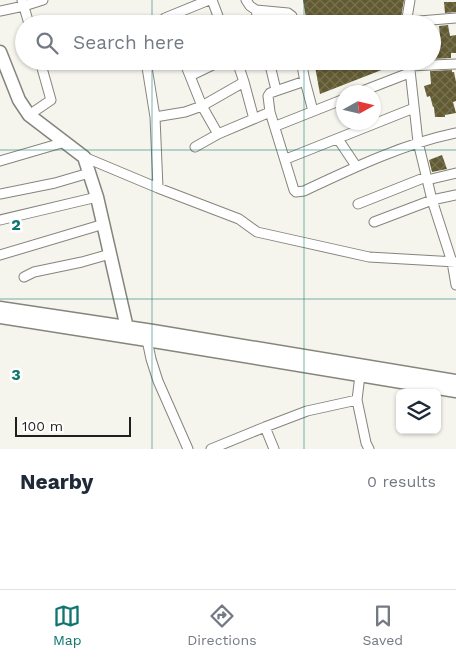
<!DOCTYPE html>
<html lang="en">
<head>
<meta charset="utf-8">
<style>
	body { margin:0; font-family:"Work Sans",sans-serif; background:#f6f6f7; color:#1f2937 }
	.controls { position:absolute; right:15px; bottom:15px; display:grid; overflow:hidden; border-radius:8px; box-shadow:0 1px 4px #0004 }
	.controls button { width:45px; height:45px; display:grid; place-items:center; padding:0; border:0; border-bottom:1px solid #e0e1e3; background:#fff; color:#1f2937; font:25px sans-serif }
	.compass { position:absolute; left:336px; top:85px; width:45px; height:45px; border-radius:50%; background:#fff; box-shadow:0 1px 4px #0004; rotate:82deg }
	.scale { position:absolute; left:15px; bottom:12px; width:116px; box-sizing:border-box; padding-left:5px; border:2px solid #201f1d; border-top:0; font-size:14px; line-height:18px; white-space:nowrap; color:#201f1d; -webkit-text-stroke:4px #fff; paint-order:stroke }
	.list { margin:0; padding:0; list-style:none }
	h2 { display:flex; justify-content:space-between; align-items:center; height:65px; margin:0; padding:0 20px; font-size:21px }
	h2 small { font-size:16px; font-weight:400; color:#747a83 }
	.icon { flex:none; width:28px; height:28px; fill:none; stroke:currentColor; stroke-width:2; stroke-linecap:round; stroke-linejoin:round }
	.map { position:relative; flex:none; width:456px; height:449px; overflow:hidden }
	.search { position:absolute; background:#fff; box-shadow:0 1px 4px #0004; left:15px; right:15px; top:15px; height:55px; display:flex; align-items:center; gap:12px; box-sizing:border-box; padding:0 18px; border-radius:28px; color:#747a83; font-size:19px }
	.sheet { height:140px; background:#fff }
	nav { display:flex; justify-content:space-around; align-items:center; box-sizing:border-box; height:70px; border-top:1px solid #e0e1e3; background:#fff; font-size:14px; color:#747a83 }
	nav a { display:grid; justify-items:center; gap:2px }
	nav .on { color:#0f766e }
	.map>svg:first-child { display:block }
	.building { fill:url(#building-cross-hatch) }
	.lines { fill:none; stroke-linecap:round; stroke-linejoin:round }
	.lane-casing { stroke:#85847d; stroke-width:7 }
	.street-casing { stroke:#85847d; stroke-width:11 }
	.secondary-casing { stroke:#85847d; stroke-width:15 }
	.lane { stroke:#fff; stroke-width:4.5 }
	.street { stroke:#fff; stroke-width:9 }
	.secondary { stroke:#fff; stroke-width:12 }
	.grid { fill:none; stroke:#0f766e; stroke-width:1; stroke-opacity:0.55 }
	.grid-label { font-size:16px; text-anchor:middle; font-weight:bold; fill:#0f766e; stroke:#fff; stroke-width:5; stroke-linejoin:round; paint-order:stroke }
</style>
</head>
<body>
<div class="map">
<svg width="456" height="449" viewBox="0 0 456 449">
	<defs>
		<pattern id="building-cross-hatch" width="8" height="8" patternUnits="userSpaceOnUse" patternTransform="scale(1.25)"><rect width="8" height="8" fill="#625a31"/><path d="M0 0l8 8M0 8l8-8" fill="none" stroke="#787254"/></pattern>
	</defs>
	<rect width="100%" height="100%" fill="#f5f4ed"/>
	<!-- building -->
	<path class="building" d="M 303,0 L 404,0 L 400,24 L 373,24 L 370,20 L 352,16 L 348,19 L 348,22 L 351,24 L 307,24 Z
		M 444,2 L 456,2 L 456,12 L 445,13 Z
		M 448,25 L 450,36 L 456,35 L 456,53 L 451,53 L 451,58 L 432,59 L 432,45 L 441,45 L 439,26 Z
		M 314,61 L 402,61 L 402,62 L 320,94 Z
		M 452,70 L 452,72 L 454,72 L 456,82 L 456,101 L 453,102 L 456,113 L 445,115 L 445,117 L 435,117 L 434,107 L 433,107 L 430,96 L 427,97 L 424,86 L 431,84 L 430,71 Z
		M 442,155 L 447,169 L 432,172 L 429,160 Z"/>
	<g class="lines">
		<!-- lane casing -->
		<g class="lane-casing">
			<path id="lane" d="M 352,20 L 369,24"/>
		</g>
		<!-- street casing -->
		<g class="street-casing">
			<path id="street" d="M 22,0 L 29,24
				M 212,0 L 221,24
				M 246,0 L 250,6 L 256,10 L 259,24
				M 256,10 L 288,13 L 292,16 L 293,24
				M 0,11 L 24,6 L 43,0
				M 407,22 L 456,18
				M 159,24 L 165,18 L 209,0
				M 406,24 L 410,0
				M 146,61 L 155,117 L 158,188
				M 184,61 L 202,106 L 218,134
				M 237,61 L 244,82 L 254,119
				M 269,61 L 276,90
				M 301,61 L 305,81 L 313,111
				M 409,61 L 418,142 L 432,200 L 452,262 L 456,285
				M 409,66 L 456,64
				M 190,76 L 221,61
				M 305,81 L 270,93 L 268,96 L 270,112 L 294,190 L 296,192 L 304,191 C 353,168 403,144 456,133
				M 360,92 L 409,73
				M 29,115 L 51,100 L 40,61
				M 155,117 L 185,112 L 202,106 L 244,82
				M 276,126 L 344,99
				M 338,139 L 356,166
				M 195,147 L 218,134 L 270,112
				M 84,157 L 158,188 L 239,219 L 257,232 L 369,257 L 456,262
				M 286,159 L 414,108
				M 0,161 L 65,142
				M 427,180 L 456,173
				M 0,194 L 55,183 L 89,173
				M 358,204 L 426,177
				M 0,220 L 97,197
				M 374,222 L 432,200 L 456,195
				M 0,255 L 104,224
				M 24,277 L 34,272 L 82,262 L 110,254
				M 147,340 L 151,359 L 158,381 L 188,449
				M 357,400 L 366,443 L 369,449
				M 265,427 L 274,449
				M 211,449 L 265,427 L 307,411 L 357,400 L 360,375"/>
		</g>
		<!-- secondary casing -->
		<g class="secondary-casing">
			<path id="secondary" d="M 0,52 L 19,100 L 29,115 L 84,157 L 97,197 L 127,328
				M 0,308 L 153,331 L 456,381
				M 0,317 L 147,340 L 456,391"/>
		</g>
		<!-- lane -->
		<use href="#lane" class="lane"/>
		<!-- street -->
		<use href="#street" class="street"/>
		<!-- secondary -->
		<use href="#secondary" class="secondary"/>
	</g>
	<!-- grid -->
	<path class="grid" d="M 152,0 L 152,24M 304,0 L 304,24M 152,61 L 152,449M 304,61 L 304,449M 0,150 L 456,150M 0,299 L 456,299"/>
	<g class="grid-label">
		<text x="16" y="230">2</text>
		<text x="16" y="380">3</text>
	</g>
</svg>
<div class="controls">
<button><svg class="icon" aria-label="layers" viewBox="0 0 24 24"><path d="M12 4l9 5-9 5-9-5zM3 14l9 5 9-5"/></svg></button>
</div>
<svg class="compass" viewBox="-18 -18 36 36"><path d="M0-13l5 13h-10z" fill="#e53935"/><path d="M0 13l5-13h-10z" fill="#747a83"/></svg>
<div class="scale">100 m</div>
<div class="search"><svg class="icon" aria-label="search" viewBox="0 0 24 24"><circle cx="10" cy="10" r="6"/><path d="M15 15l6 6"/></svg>Search here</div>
</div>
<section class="sheet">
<h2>Nearby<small>0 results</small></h2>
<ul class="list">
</ul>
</section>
<nav>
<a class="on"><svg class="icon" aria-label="map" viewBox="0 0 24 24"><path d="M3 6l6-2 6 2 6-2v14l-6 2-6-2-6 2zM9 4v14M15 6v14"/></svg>Map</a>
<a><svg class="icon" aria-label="directions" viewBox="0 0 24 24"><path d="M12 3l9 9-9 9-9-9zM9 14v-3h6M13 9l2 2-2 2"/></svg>Directions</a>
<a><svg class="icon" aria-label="saved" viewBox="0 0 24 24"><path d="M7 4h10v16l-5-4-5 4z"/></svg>Saved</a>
</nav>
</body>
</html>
